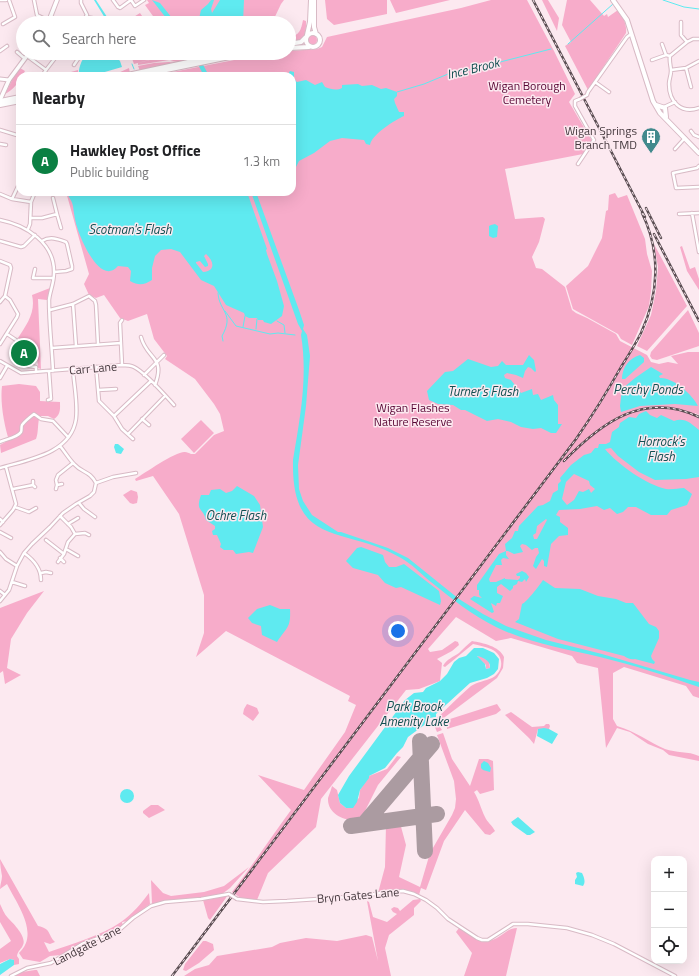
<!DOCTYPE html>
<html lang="en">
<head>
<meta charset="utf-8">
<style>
	body { margin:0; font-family:"Titillium Web",sans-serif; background:#f2f2f2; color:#202124 }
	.controls { position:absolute; right:12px; bottom:12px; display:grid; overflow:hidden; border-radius:8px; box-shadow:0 4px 16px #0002 }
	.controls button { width:36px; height:36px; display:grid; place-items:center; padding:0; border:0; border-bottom:1px solid #e0e0e0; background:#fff; color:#202124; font:20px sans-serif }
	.you { position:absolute; left:398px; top:631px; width:14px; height:14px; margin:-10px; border:3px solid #fff; border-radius:50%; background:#1a73e8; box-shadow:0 0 0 6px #1a73e833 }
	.badge { display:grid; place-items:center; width:26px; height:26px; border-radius:50%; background:#0b8043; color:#fff; font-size:13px; font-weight:700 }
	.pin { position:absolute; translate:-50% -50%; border:2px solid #fff; box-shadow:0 1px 4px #0006 }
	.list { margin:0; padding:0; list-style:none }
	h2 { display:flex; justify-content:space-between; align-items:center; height:52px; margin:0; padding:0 16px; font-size:17px }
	h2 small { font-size:13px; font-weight:400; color:#757577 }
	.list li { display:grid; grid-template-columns:26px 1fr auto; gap:12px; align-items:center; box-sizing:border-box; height:72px; padding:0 16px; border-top:1px solid #e0e0e0 }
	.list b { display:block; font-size:15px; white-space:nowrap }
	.list p { margin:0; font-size:13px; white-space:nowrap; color:#757577 }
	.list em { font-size:13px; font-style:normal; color:#757577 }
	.icon { flex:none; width:22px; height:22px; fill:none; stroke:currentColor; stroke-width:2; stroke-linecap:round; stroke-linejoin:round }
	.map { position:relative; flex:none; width:699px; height:976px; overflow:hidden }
	.search { position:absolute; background:#fff; box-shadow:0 4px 16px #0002; left:16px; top:16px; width:280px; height:44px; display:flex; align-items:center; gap:10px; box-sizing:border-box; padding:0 14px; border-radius:22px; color:#757577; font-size:15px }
	.panel { position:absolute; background:#fff; box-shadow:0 4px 16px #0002; left:16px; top:72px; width:280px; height:124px; border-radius:12px }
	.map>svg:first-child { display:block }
	.green { fill:#f7acca }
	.water { fill:#5feaf0; fill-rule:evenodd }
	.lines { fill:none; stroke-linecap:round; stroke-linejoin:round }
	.stream { stroke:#5feaf0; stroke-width:1 }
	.runway { stroke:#ab9ba1; stroke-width:16 }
	.minor-casing { stroke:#d8bac5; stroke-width:4.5 }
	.tertiary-casing { stroke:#d8bac5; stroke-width:5 }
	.secondary-casing { stroke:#d8bac5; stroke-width:5.5 }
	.primary-casing { stroke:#d8bac5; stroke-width:6 }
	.trunk-casing { stroke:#d8bac5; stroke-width:6 }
	.minor { stroke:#fff; stroke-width:2.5 }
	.tertiary { stroke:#fff; stroke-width:3 }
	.secondary { stroke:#fff; stroke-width:3.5 }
	.primary { stroke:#fff; stroke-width:4 }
	.trunk { stroke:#fff; stroke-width:4 }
	.rail-casing { stroke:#5a4d52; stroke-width:2.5 }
	.rail { stroke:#fce9f0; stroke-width:1; stroke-dasharray:3; stroke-linecap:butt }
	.minor-bridge-casing { stroke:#d8bac5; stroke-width:4.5; stroke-linecap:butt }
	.minor-bridge { stroke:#fff; stroke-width:2.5 }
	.labels { text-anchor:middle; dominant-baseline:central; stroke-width:3; stroke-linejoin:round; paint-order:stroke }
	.park-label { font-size:12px; fill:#570433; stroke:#fce9f0 }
	.poi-label { font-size:12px; fill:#45393e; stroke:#fce9f0; text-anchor:end }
	.street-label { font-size:12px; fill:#45393e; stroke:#fce9f0 }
	.water-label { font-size:13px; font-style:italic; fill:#114f51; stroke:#fce9f0 }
</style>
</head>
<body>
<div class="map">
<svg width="699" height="976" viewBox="0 0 699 976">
	<rect width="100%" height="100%" fill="#fce9f0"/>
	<!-- green -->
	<path class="green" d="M 147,0 L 284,0 L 281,4 L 272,23 L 158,23 L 145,5 L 149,3 Z
		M 325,0 L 387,0 L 387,14 L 334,25 L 327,19 Z
		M 390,0 L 450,0 L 396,13 Z
		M 491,0 L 527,0 L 554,51 L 575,94 L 569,102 L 592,141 L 583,154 L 505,169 L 515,219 L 543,217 L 545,219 L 539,242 L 532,257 L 536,268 L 542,269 L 565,287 L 572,310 L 576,313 L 587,318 L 616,334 L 620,341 L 647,355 L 651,362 L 659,364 L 668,362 L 678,364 L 671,356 L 688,352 L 699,352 L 699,415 L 695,413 L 694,415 L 699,418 L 699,698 L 693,696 L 686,686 L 624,667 L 613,673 L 613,719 L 617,726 C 635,731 649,742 665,749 C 676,753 688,751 699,756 L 699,761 L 669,755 L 663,750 L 648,744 L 630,732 L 617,728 L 606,748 L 598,668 L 577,663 L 572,656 L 511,638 L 496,641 L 456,617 L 428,649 L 430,652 L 442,650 L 455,641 L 458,642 L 459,645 L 452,651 L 437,659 L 442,663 L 440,681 L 419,689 L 406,690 L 321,799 L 316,827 L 268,873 L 257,900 L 242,899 L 232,892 C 253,865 271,837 291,810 L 258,775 L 304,790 L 345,732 L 356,705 L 348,701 L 350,696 L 226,631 L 196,657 L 204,633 L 204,595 L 179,514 L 153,476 L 136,481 L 135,479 C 145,473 176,451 185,452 C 187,452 189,453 191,454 L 195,454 L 214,435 L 224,431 L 220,414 L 214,404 L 195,379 L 165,359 L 167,356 L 154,339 L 147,314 L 128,321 L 120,318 L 104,295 L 96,298 L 89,295 L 84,284 L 89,274 L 66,192 L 292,192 L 292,76 L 152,76 L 270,53 L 289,53 L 289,51 L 317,49 L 322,47 L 327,37 L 461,8 Z
		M 542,0 L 548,0 L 559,18 L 557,31 Z
		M 567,0 L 590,0 L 604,16 L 607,14 L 608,17 L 618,10 C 623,17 627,24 626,33 L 588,90 L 565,46 L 571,42 L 562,25 Z
		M 140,13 L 147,23 L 124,23 Z
		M 303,20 L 306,21 C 306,38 306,39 289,43 L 289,37 C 300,35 301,30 303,20 Z
		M307 40a5 5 0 1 1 10 0a5 5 0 1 1-10 0Z
		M 130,53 L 138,53 L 142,59 L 149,53 L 175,53 L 134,64 Z
		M 177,53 L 185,53 L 169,60 L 138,65 L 138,63 Z
		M 186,53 L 187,57 L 191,59 L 178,62 L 170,61 L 180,58 Z
		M 169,62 L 175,63 L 140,71 L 138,66 L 154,63 Z
		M 20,68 L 25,71 L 22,76 L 20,76 C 19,84 12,90 5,94 L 12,80 Z
		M 129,68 L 130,73 L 116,76 L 103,76 L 118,73 Z
		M 78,70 L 78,76 L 57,76 Z
		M 615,193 L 618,198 L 627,195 L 645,239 L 647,254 L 652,271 L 651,291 L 649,306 L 632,345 L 621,339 L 618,334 L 573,309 L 566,286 L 588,266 L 602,238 L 606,211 L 608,210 L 609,195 Z
		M 654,244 L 687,306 L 647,351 L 637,346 L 651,315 L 656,291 L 658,267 Z
		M 682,246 L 690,269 L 695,267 L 699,279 L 699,290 L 687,271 L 680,247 Z
		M 50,288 L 47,300 L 38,299 L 41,369 L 38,368 L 37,355 L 30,349 L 30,347 L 18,338 C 27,324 36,312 32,295 Z
		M 688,310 L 699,333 L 699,346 L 657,360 L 652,359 L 650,356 L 651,352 Z
		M 19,384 L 36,386 L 40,392 L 40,401 L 60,402 C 60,409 61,414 54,419 L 48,416 L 40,416 C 37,424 39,431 36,439 L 1,453 L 0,445 L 9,440 C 4,425 0,402 2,386 Z
		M 201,420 L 214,433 L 194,453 L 181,439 Z
		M 131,490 L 137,492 L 138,497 L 137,503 L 133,504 L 130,503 L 123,495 Z
		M 44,591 L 27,613 L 11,639 L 7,668 L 21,675 L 5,684 L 3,671 L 0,673 L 0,608 Z
		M 472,641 C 483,643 499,646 504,657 L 503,668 L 497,678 L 441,720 L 438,724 L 442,730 L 437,732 L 434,725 L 435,720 C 447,709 458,697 471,686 C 477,682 485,681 492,678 C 504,672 505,655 491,649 C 486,647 479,645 473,644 L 445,667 L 443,666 C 447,659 453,657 459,653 C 463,649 467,645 472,641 Z
		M 478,656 L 483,657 L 489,662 L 490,668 L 486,669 L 486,665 L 477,657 Z
		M 247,704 L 257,708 L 259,713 L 253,721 L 243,714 L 244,709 Z
		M 497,704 L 501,710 L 496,714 L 447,729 L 447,721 L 450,719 Z
		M 511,712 L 532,727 L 544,726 L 546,724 L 549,724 L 550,726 L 549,729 L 538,729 L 534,744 L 529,738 L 505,715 Z
		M 443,733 L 452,759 L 470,786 L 479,759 L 488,759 L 493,761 L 494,790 L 480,794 L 477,790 L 474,792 C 479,800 481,809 485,817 C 487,822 492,825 495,831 L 490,835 L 485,834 L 465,810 L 444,841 L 426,890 L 421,888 L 419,895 C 405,889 393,891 378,893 L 385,867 L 386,825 L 400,823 L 406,845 L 399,877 L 420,887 L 430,853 L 452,815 L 455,808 L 456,799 L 454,781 L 437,735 Z
		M 397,756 L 401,757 L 378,785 L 361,819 C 348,823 327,815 328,798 C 329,795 331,790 332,786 L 337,790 L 340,803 L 346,808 L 359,798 L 360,790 L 369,776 L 387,769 Z
		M 151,805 L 158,805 L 165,810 L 149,818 L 143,813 L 143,811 Z
		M 0,859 L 38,926 C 52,929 47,934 55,942 L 50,944 L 44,942 L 49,952 C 71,944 101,936 121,922 C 132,914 141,904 149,893 L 150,904 L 128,921 L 122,922 L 123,926 L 118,931 L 78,946 L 61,955 L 50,956 L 40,962 L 23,959 L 19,953 C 40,934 17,904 7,884 L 0,889 C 0,885 2,880 2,876 C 1,870 0,865 0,859 Z
		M 249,867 L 230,888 L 222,894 L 203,898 L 165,902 L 152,904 L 151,880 L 163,893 L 171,896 L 204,892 L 224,886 Z
		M 224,895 L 228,895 L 210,920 L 208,918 L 203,900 L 212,899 Z
		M 420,899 L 421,901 L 414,908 L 414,915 L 389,935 L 385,948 L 391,976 L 184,976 L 195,969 L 209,965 L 217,956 L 272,947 L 280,943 L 306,938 L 337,941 L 366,935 L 372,937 L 378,961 L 367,901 L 369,902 L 373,917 L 387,922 L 397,914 L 393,912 L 391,909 L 394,907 L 398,908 L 400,911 L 413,900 Z
		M 0,904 C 2,908 4,914 8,918 C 13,923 27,937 23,945 C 21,950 18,950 17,956 L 19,959 L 19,964 L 14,965 L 14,960 L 10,959 L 0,963 L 0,949 L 11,941 L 0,922 Z
		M 459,928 C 472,936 486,947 500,936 C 506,932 510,928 517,928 L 506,976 L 464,976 L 472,953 L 456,932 Z
		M 203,941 L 206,941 L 213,944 L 214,950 L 199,963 L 186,971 L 183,970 L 185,964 Z
		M 35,970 L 37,970 L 40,976 L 14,976 L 22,972 Z"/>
	<!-- water -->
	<path class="water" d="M 94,0 L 96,0 L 111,23 L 108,23 Z
		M 152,0 L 160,3 L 176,23 L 170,23 Z
		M 211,0 L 214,0 L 211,9 L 212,13 L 220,0 L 244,0 L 243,23 L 198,23 L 201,10 L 208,4 Z
		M 88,53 L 112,53 L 120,61 L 122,67 L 91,76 L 79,76 C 78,68 82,58 88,53 Z
		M 192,53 L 197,53 L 209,76 L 204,76 Z
		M 290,71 L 294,72 L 294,79 L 297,82 L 306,80 L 315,85 L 322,82 L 325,87 C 331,89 336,91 342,88 L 342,85 L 358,84 L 362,86 L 372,85 L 381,89 L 386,88 L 397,92 L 397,96 L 394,99 L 395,103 L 399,112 L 404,112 L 404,116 C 395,120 372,134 370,145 L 366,144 L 364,140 L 342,138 L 330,141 L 314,153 L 299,161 L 296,167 L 292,170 L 292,76 L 287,76 Z
		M 67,192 L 247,192 L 267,249 L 266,250 L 267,254 L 277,281 L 284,306 L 282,316 L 271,324 L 264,322 L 263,320 L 258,320 L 257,318 L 249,318 L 245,316 L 244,313 L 226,305 L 214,286 L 201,280 L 180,252 L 171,249 L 161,250 L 155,256 L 152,268 L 152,280 C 144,285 139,286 130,281 L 131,271 L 128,267 L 118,266 C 101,286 82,242 78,230 C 75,222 74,214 73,206 C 72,200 68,197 67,192 ZM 206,254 C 214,261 216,271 203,272 L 196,263 L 196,262 L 200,261 L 205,267 L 208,266 L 208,264 L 204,256 Z
		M 251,192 L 256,192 L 299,310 L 304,325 L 303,329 L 307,335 L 310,356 L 306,406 L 298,465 L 299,489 L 303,501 L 312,515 L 338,532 L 341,532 L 388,548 L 408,558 L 459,599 L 483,614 L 506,626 L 546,640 L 602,654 L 690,680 L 699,682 L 699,687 C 667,676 633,665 600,657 C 565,649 529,643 496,627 C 472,615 452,599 431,582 C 421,574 412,564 401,558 C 345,525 291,550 293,460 C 300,418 308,377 301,335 L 302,331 L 298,324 Z
		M 491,225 L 495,224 L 498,226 L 497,237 L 493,238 L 489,236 L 489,226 Z
		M 529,355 L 534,360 L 536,371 L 535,372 L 531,368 L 528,367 L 525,371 L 523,378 L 516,375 L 507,373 L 504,375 L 505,378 L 511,380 L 521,393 L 532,389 L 533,395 L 538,394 L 541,400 L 553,395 L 554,400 L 558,405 L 558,424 L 562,424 L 556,433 L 551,433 L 541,428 L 533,429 L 521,427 L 511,422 L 498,419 L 487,421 L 465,410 L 461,410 L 453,405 L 438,404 L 429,400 L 427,391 L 445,372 L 453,371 L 468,359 L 491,367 L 498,366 L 502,361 L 506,365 L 523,365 Z
		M 640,355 L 644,358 L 644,362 L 625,379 L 622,379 C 622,368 629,358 640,355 Z
		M 651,367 L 663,374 L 659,376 L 660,378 C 673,377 693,395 698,406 L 675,404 L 640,406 L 621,412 L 620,406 L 622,389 L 635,378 Z
		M 646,411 L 650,415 L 657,418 L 661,415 L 674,421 C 684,417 691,423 699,430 L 699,477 L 686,479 L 655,480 L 639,472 L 618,456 L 611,448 L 605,449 C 617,464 647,485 666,489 C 671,490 679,488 684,488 L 692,494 L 687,505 L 671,510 L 667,515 L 651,515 L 636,507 L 628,507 L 623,512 L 617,514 L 610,508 L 604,510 L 597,506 L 580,509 L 559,510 L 556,515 L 560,517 L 560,522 L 568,528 L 568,535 L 559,536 L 551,544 L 547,567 L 544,566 L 544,561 L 542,559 L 536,569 L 533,566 L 536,557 L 539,553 L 538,548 L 535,548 L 532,550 L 526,545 L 522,544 L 520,546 L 523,552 L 514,554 L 508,551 L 506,551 L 506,555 L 509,559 L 503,558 L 501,560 L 502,565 L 496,565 L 489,579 L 490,582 L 496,582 L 505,578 L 505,579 L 518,580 L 520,578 L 520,576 L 517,576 L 516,574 L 522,571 L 526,573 L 529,577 L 526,582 L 525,579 L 522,582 L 518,581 L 517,584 L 513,586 L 513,588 L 510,591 L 501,584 L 497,587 L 497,593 L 503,596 L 500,603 L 497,603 L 496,606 L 491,603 L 494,612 L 492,613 L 470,599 L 474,596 L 482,598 L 479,595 L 479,590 L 477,590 L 477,585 L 499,554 L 506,551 L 505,544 L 512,538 L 515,531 L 518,531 L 519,526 L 538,506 L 543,505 L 550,501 L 553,493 L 558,490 L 558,484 L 561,481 L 560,478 L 571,465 L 584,455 L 591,453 L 595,448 L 598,448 L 599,444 L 606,444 L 610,442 L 612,432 L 619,427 L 620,423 L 629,417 L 636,418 L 639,414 ZM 574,474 L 589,481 L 590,485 L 595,489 L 591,493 L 589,489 L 583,492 L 579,491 L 574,500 L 567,505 L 562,499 L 566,482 ZM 546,519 L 547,520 L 537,539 L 534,539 L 533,535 L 536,533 L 537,526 Z
		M 115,444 L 118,444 L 124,449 L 121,454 L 116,453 L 114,447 Z
		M 237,486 L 254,496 L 260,505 L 263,527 L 253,553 L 249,552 L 236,554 L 233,550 L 224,550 L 220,547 L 221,544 L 217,535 L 213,535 L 212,531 L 215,529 L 215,526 L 206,520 C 203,507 195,512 201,495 L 209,495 L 211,490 L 220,489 L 226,493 L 232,491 Z
		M 361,547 L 383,555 L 385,562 L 389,567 L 396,567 L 404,564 L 439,591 L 441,601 L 440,605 L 401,587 L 396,588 L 385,583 L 378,575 L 353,568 L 346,561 L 357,548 Z
		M 543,580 L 555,588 L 580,589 L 598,596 L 616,599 L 626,603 L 633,603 L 649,624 L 656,627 L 659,631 L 659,638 L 651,656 L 652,659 L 655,662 L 654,664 L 635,659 C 631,660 627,658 624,656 L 558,639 L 515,622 L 519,619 L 522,604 C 527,602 539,586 543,580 Z
		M 270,605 L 280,609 L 290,609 C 291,628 287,627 277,642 L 262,635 L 261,626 L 252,623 L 248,618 L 257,609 Z
		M 474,648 L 483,648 L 494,653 L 499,659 L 498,669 L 494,674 L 487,678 L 470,683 L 436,714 L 436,717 L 429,718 L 427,723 L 408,737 L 403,747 L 397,753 L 385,768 L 369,776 L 369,778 L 360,790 L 357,802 L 353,808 L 346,808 L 340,803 L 338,795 L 349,776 L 405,700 L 414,693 L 423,692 L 426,688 L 440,681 L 447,674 L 454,662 L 459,658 L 466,656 ZM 477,656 C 483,657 491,661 490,668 L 486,669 L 485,664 Z
		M 544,728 L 549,729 L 558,734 L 552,744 L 537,736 L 538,729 Z
		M 484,761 L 488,763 L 491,768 L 490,772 L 483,770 L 481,768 L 481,764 Z
		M120 796a7 7 0 1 1 14 0a7 7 0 1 1-14 0Z
		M 518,817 L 535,832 L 530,835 L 527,835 L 513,825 L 511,822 Z
		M 578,872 L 582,873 C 584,877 586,882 583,886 L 575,884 L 575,880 L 577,877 L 576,873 Z
		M 10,959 L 14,960 L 14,965 L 0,975 L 0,964 Z"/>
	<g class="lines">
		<!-- stream -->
		<path class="stream" d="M 663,0 L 684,7 L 699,9
			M 568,44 L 613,4
			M 132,64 L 134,69
			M 397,92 L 424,84 L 448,74 L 465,71 L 551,49
			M 218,293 C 219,312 235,313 222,336 L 223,341
			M 225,311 L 236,326 L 270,334 L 278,333 L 295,335
			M 277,321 L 284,325 L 285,333
			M 243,327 L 245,316
			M 256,329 L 257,319"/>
		<!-- runway -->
		<path class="runway" d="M 420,741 L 425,851
			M 364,824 L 432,744
			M 351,826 L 437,814"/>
		<!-- minor casing -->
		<g class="minor-casing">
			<path id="minor" d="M 0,0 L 6,0
				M 34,0 L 37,15 L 49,21
				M 81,0 L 81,3 L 87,15 L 82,23
				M 113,0 L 118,7 L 120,8 L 131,0
				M 131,0 L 135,6 L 144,0
				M 86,17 L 92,18 L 95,23
				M 681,22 L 681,35 L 687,42
				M 3,24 L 15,17 L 9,0
				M 699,39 L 693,39 L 687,42 L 670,56 C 669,62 671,66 671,71 C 671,76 669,79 669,84 C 669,102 681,114 699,108
				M 662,44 L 666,55 L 670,56
				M 0,51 L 7,46
				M 17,52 L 24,58
				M 27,56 L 46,70 L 59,53
				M 652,60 L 666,55
				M 74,65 L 82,53
				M 686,68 L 691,87
				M 671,70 L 686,68 L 699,61
				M 44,73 L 46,70
				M 595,82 L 609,92
				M 588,92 L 627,37 L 631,34
				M 664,107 L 675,102
				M 0,130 L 20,136
				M 691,131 L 694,135 L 699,137
				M 0,144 L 6,145
				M 675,149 L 685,138
				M 578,164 L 594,140 L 575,106 L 575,101 L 580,99
				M 699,166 L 697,168 L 673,173 L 676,188 L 699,187
				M 0,194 L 12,199 L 31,202 L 30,224 L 28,229
				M 12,199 L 20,182
				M 31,202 L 35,192
				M 692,213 L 699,252
				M 57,214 L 61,228
				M 679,214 L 699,213
				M 31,218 L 42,218 L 57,214 L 53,198
				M 0,220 C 26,225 55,243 54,273 C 54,283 50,291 49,300 C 49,324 52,348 53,371
				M 0,241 L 21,247 L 24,246 L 35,235
				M 42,241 C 50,236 58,239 66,242 L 67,244 L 72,266 L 72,269 L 66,271 L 54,272
				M 0,261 L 10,265 L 11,268 L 5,296 L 0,302
				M 35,269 L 33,278 L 53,278
				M 73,304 L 76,346
				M 50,310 L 73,304 L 89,296 L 95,301 L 96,305 L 98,344
				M 7,334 L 19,342
				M 141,337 C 147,360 166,356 155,385
				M 0,344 L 17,317 L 18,314 L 10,300 L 5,296
				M 52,348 L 121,343
				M 0,361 L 21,373 L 122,365 C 126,365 130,365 134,367 C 146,373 165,395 174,405
				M 122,365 L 120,323 L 122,320
				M 28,366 L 36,367 L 36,372
				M 96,367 L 99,401 L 114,416 L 122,429 L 133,439
				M 144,375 L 164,355
				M 0,378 L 7,366
				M 98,390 L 116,389
				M 48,400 L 51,399 L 49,371
				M 114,416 L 151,381
				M 142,419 L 149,425
				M 128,434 L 165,396
				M 0,442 C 6,439 17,438 21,432 C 22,430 21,427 22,425 C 25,421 30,417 34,414 L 41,419 L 53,421 L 68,437
				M 0,468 C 27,460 71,454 76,419 C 78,403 74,386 73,370
				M 33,481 L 33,485 L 35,487
				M 96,483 L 113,477 L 136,473
				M 57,485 L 56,480 L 58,475 L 73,463
				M 13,489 L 33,485
				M 56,489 L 57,485 L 62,484
				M 79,503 L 84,509 L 95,517
				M 15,507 L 29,512 L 36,508
				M 0,519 L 3,522
				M 68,524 L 78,518
				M 0,525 L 13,510 L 16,504 L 6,467
				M 0,532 L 11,538
				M 75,534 L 85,533 L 89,535
				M 46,540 L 64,554
				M 66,549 L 78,556
				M 0,552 L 6,559 L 17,566
				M 24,553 C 34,560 41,568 41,580
				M 60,558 L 64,562
				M 58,562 L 64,554 L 68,542 L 75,534 L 71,527 L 60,516
				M 41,573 L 46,572 L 51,573
				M 12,582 L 25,586
				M 0,591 L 5,595
				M 0,601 L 9,590 L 17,566 L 24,553 L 32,544 L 50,527 L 63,513 L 76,504 L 90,496 L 94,492 L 96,483 C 90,471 82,473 74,464 C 69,459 65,452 60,446
				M 237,899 L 263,902 L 287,901 L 364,896 L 386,892 L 403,891 L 414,894 L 426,900 L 437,908 L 448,919 L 477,938 L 482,940 L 488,940 L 513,924 L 528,924 L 567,928 L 592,935 L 614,944 L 675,976
				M 11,976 L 27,968 L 51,963 L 82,944 L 118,931 L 133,918 L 151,906 L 165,902 L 201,899 L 229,894"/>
		</g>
		<!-- tertiary casing -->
		<g class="tertiary-casing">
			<path id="tertiary" d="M 0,79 L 9,80"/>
		</g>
		<!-- secondary casing -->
		<g class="secondary-casing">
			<path id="secondary" d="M 48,23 L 57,0
				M 0,100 L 9,80 L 29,53"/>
		</g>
		<!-- primary casing -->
		<g class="primary-casing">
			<path id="primary" d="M 613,0 L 627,20 L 653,101 L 660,113 L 699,153
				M 656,105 L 665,108 L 666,117"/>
		</g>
		<!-- trunk casing -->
		<g class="trunk-casing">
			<path id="trunk" d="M 314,0 L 314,27 L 316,34
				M306 40a7 7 0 1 1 14 0a7 7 0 1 1-14 0Z
				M 307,35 L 310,22 L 311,0
				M 289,44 L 301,42 L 306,37
				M 289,48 L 309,47
				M 123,76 L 230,53
				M 137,76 L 249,53
				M 0,101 L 20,97
				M 0,105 L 20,101"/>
		</g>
		<!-- minor -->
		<use href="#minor" class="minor"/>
		<!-- tertiary -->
		<use href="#tertiary" class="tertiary"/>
		<!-- secondary -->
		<use href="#secondary" class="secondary"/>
		<!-- primary -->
		<use href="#primary" class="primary"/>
		<!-- trunk -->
		<use href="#trunk" class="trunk"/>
		<!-- rail casing -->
		<g class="rail-casing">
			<path id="rail" d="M 533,0 L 645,217
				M 646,208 L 661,238
				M 654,234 L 699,321
				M 564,461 C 602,422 644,391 699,417
				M 172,976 L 576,439 C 592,416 607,392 621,367 C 628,356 635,345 641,333 C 659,294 661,252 642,213"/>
		</g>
		<!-- rail -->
		<use href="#rail" class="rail"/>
		<!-- minor-bridge casing -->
		<g class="minor-bridge-casing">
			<path id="minor-bridge" d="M 580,99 L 587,95 L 588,92
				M 229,894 L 237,899"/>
		</g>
		<!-- minor-bridge -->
		<use href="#minor-bridge" class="minor-bridge"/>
	</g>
	<!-- icons -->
	<defs>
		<g id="building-pin" transform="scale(1)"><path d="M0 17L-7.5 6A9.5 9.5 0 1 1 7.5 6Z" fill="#428a8d" stroke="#fce9f0"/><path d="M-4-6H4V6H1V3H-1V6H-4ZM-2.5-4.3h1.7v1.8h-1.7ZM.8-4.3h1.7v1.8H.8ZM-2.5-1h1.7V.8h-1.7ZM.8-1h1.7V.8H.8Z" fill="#fff"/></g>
	</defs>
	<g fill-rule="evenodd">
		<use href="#building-pin" x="651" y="137"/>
	</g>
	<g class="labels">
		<!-- park labels -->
		<g class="park-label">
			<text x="527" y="85">Wigan Borough<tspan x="527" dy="14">Cemetery</tspan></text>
			<text x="413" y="407">Wigan Flashes<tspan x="413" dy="14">Nature Reserve</tspan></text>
		</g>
		<!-- poi labels -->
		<g class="poi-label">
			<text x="637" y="130">Wigan Springs<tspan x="637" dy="14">Branch TMD</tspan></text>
		</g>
		<!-- street labels -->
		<g class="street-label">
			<text transform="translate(93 368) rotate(-5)">Carr Lane</text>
			<text transform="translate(358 895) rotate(-5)">Bryn Gates Lane</text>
			<text transform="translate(87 945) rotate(-27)">Landgate Lane</text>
		</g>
		<!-- water labels -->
		<g class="water-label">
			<text transform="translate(473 68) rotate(-14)">Ince Brook</text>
			<text x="130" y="229">Scotman's Flash</text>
			<text x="648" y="389">Perchy Ponds</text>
			<text x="483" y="391">Turner's Flash</text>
			<text x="661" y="441">Horrock's<tspan x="661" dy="15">Flash</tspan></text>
			<text x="236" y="515">Ochre Flash</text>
			<text x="414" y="706">Park Brook<tspan x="414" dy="15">Amenity Lake</tspan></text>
		</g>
	</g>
</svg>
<div class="controls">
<button>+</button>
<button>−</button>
<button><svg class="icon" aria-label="locate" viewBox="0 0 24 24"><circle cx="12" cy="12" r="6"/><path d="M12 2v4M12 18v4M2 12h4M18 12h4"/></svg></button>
</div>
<div class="you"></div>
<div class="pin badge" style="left:24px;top:353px">A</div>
<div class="search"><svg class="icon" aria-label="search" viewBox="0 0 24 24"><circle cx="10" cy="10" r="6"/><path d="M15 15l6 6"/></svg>Search here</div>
<section class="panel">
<h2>Nearby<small></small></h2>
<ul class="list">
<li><span class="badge">A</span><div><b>Hawkley Post Office</b><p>Public building</p></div><em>1.3 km</em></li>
</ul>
</section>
</div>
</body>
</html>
